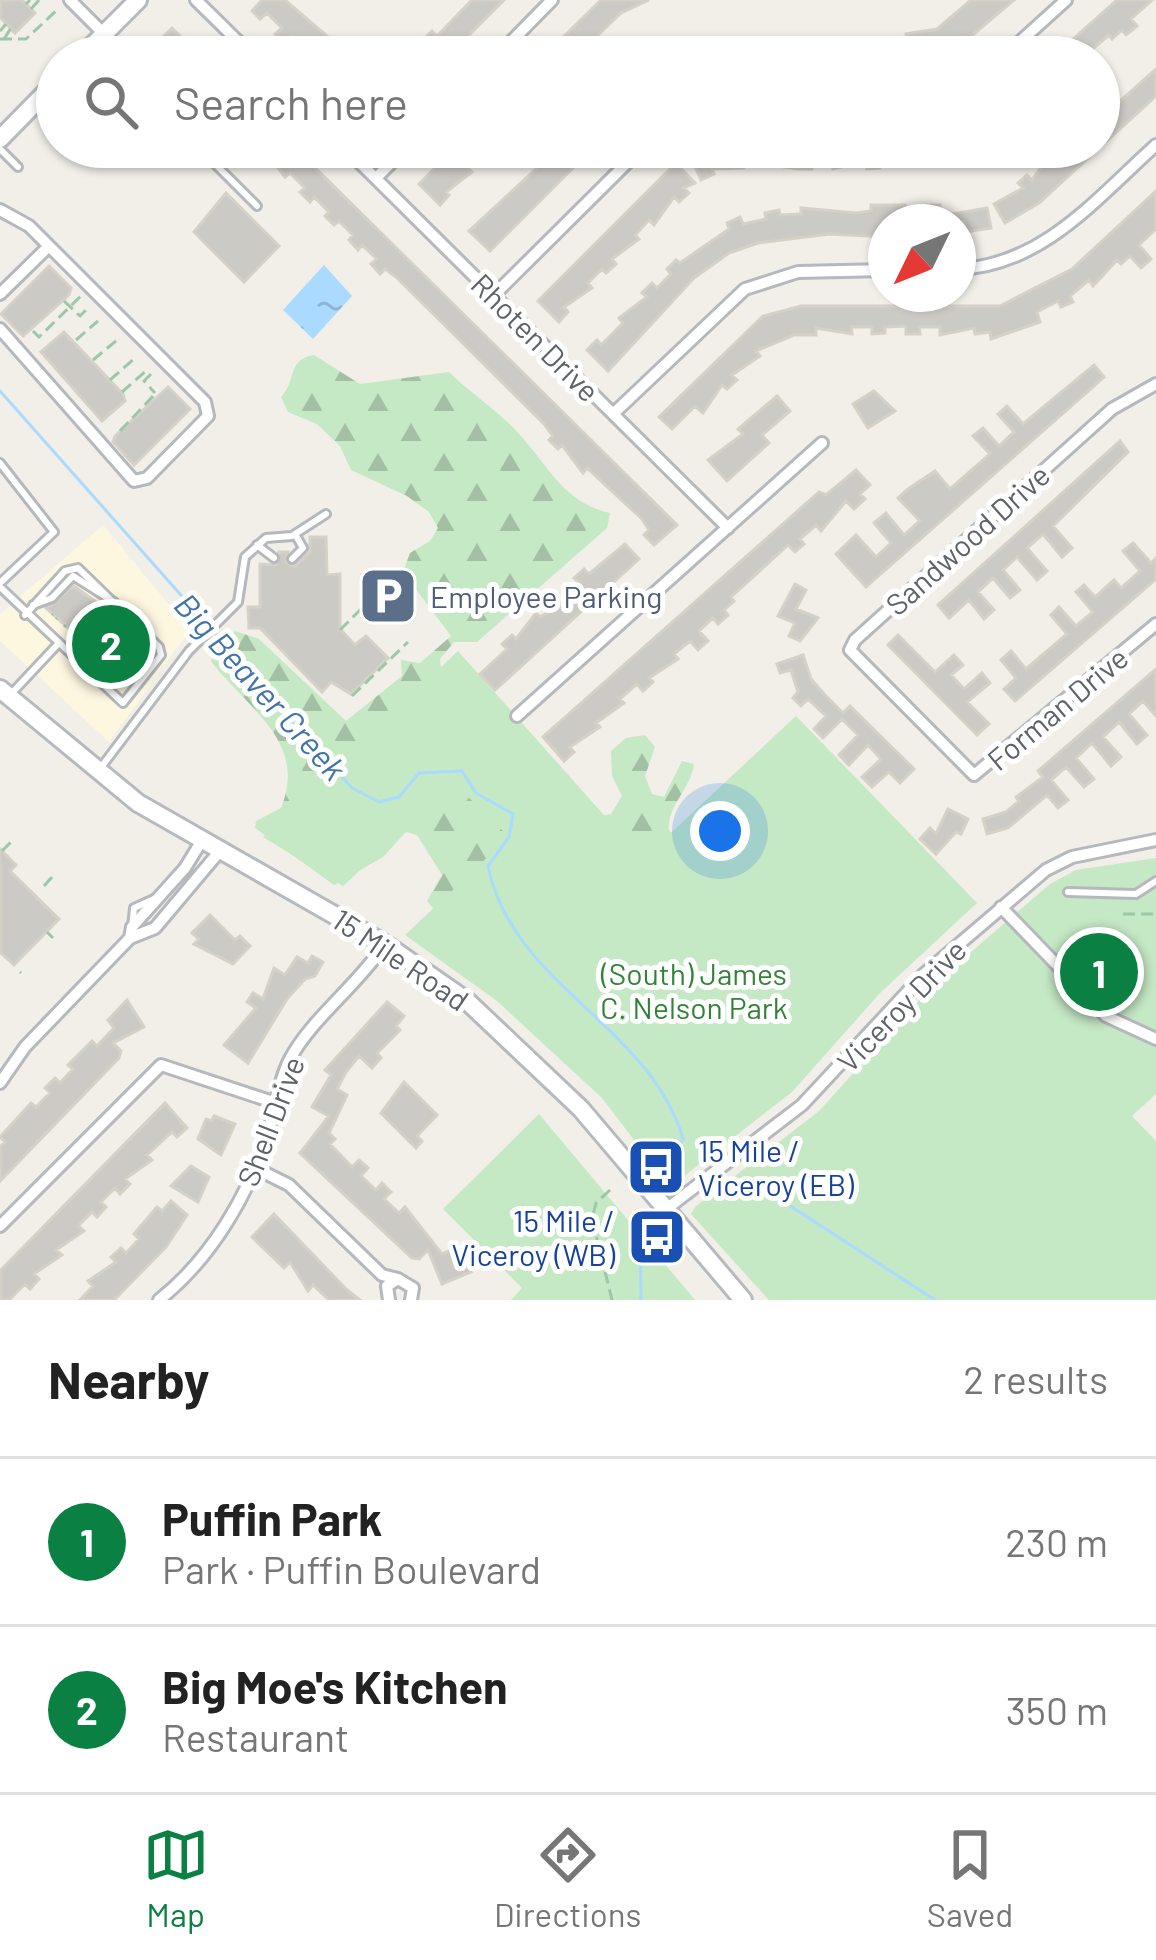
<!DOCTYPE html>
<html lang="en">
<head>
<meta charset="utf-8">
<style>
	body { margin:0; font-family:Barlow,sans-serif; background:#f2f2f2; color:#222 }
	.compass { position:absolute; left:868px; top:204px; width:108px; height:108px; border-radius:50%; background:#fff; box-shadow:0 3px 9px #0004; rotate:227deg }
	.you { position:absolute; left:720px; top:831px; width:42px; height:42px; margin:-30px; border:9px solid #fff; border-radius:50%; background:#1a73e8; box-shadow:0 0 0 18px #1a73e833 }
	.badge { display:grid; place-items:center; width:78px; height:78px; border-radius:50%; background:#0b8043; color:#fff; font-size:39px; font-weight:700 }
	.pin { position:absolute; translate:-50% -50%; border:6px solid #fff; box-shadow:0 3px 12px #0006 }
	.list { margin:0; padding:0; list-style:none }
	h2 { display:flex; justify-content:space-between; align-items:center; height:156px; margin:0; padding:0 48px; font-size:51px }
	h2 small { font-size:39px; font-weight:400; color:#767676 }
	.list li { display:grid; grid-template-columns:78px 1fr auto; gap:36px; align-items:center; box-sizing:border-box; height:168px; padding:0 48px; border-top:3px solid #e0e0e0 }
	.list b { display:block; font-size:45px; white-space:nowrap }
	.list p { margin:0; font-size:39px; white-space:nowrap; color:#767676 }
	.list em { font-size:39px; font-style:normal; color:#767676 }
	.icon { flex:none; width:66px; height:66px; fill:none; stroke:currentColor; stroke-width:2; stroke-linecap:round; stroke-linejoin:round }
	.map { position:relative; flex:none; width:1156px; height:1300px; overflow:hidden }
	.search { position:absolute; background:#fff; box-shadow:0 3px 9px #0004; left:36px; right:36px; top:36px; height:132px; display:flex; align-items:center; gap:30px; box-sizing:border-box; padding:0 42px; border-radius:66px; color:#767676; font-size:45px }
	.sheet { height:492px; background:#fff }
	nav { display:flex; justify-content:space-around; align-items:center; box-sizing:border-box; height:168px; border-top:3px solid #e0e0e0; background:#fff; font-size:33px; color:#767676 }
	nav a { display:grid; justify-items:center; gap:6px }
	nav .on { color:#0b8043 }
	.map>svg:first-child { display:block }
	.commercial { fill:#fef7e0 }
	.forest { fill:url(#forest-firs) }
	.green { fill:#c5e8c5 }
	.water { fill:url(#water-ripples) }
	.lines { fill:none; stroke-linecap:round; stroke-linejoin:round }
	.stream { stroke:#aadaff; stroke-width:3 }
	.building { fill:#cccac5; stroke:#d6d1c6; stroke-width:3 }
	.lane-casing { stroke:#b5b8bc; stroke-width:12 }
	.street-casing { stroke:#b5b8bc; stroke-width:16 }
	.secondary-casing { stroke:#b6babf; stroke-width:22 }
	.path { stroke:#9cc7a9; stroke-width:3; stroke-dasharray:12 6; stroke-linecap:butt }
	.lane { stroke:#fff; stroke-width:6 }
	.street { stroke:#fff; stroke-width:10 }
	.secondary { stroke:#fff; stroke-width:16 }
	.labels { text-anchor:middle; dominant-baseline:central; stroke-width:10; stroke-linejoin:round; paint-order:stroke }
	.street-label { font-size:30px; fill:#5f6368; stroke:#fff }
	.service-label { font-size:30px; fill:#4e5e75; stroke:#fff; text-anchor:start }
	.park-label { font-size:30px; fill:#348238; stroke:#fff }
	.transit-label { font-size:30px; fill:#164399; stroke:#fff; text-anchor:start }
	.water-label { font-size:33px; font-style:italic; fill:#4174aa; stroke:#fff }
</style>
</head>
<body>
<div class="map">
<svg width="1156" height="1300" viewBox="0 0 1156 1300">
	<defs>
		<pattern id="forest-firs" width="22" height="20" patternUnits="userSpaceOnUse" patternTransform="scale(3)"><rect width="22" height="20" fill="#c5e8c5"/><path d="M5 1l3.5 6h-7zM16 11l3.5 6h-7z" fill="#a3c0a4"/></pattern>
		<pattern id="water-ripples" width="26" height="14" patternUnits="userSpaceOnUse" patternTransform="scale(3)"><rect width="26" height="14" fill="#aadaff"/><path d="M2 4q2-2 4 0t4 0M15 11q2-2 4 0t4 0" fill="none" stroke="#8eb4d2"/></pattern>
	</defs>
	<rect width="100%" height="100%" fill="#f1efe8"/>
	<!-- commercial -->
	<path class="commercial" d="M 103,525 L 190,630 L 109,742 L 0,641 L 0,614 Z"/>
	<!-- forest -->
	<path class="forest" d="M 314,355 L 360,384 L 449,372 C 471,394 499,411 520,435 C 550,468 563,502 610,513 L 607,528 L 477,642 L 454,642 L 440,659 L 442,677 L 599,816 L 611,814 L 622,796 L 612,776 L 611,751 L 626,738 L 645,735 L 655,747 L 645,776 L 652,794 L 664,797 L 682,761 L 694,764 C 691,789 666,807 669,831 L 678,836 L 799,832 L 436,912 L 427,901 L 442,875 L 417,835 L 406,832 L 383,857 L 334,885 L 255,828 L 256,821 L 281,808 C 308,741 248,710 211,661 L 214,650 L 235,631 L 259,639 L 346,721 L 402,676 L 401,660 L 420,663 L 451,636 L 403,572 L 410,553 L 430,541 L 438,528 L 429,512 L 407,496 L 351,470 L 340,446 L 317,424 L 288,412 L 281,397 C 297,381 286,360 314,355 Z"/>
	<!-- green -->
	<path class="green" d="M 458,651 L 643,859 L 796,716 L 977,903 L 880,993 L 792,1092 L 670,1187 L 602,1098 L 497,1001 L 405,935 L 509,837 L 455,784 L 343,886 L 263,837 Z
		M 1156,858 L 1156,1094 L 1132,1116 L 1156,1141 L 1156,1300 L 769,1300 L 691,1214 L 695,1207 L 819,1111 L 935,983 L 1050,884 L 1076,870 Z
		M 539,1114 L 695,1300 L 511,1300 L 522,1288 L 443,1209 Z"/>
	<!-- water -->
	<path class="water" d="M 324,265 L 352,296 L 313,339 L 283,310 Z"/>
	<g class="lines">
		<!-- stream -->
		<path class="stream" d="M 0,391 L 352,788 L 379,802 L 399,797 L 419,773 L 462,771 L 476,793 L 513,814 L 509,837 L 488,866 C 511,984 651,1026 683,1139 L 673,1157
			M 758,1185 L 935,1300
			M 640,1243 L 641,1300"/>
	</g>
	<!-- building -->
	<path class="building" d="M 0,0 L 22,0 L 35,13 L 15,33 L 0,17 Z
		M 262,0 L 285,0 L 334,42 L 326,50 L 333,57 L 298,57 L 305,50 L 291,36 L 284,43 L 275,34 L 282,28 L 267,13 L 260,19 L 252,11 Z
		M 472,0 L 504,0 L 447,57 L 416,57 L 428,45 L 423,40 L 432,31 L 437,36 Z
		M 601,0 L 649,0 L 621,13 L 575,57 L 543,57 Z
		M 971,0 L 1014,0 L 962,44 L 928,57 L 682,57 L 681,53 L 738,38 L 753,38 L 753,44 L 907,41 L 906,34 L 937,29 Z
		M 1117,0 L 1152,0 L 1131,19 L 1137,26 L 1126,35 L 1122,30 L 1112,39 L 1109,35 L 1083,57 L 1053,57 Z
		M 172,28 L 201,57 L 166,53 L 162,57 L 152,48 Z
		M 1156,69 L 1156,96 L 1039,203 L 1005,223 L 994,204 L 1023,188 L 1018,183 L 1027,175 L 1032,180 L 1053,151 L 1058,156 L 1068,147 L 1099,147 L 1099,120 Z
		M 262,147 L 294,147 L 677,525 L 654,545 L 644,535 L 649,530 L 642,519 L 587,468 L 583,473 L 562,445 L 558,449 L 549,440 L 553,436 L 545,425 L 396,277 L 385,269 L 380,274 L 371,264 L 377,259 L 362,245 L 358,250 L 349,240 L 353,235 L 339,221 L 334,225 L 325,216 L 329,212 L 314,197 L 310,202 L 300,192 L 305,188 L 290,173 L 285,177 Z
		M 456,147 L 487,147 L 468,168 L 472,172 L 446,192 L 449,195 L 440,205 L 419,184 Z
		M 546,147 L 594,147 L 490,251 L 469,231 L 553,153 Z
		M 703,147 L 926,147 L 927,162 L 894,159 L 880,162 L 880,168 L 867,169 L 867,161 L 833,169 L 832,162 L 812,162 L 812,169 L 799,169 L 744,161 L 744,168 L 712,169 L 714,174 L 701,180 L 689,153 Z
		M 676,163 L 695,183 L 684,188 L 689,193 L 679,202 L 674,197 L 654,225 L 649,220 L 635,235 L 639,239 L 612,259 L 616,264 L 606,273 L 602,269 L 588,283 L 592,288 L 564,307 L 568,312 L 559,322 L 538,301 Z
		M 1156,191 L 1156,229 L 1139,245 L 1151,259 L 1141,268 L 1130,256 L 1121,264 L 1117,260 L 1093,286 L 1089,280 L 1070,296 L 1073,302 L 1061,307 L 1058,301 L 1037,312 L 1040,322 L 991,339 L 990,332 L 975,334 L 974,328 L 940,335 L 940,327 L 919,327 L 920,334 L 906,334 L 906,326 L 885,327 L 885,333 L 872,334 L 872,327 L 851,327 L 852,334 L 816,328 L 816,335 L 794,335 L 756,351 L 760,356 L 732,375 L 737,380 L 727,389 L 722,385 L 703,413 L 695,406 L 672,429 L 659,417 L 763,316 L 801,306 L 1000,306 L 1072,269 Z
		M 226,193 L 279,246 L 244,282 L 194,232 Z
		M 871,205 L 905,205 L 905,211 L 926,212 L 926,205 L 940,205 L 940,211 L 953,214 L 987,208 L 991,228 L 965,232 L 964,222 L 884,222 L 885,237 L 830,234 L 758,243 L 729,253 L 694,278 L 608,371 L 587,350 L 597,340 L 601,345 L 623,323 L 619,318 L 647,297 L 642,293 L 652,283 L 657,288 L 671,274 L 667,269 L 676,260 L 680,263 L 729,229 L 727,223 L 740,217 L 743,224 L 766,219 L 765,213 L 779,210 L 780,215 L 801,214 L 801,208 L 856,213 L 871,211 Z
		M 49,266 L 71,288 L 69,295 L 23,336 L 1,314 Z
		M 64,332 L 123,394 L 125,401 L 102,421 L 41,352 Z
		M 1094,365 L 1104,377 L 866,587 L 836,554 L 856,535 L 876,557 L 891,543 L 874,523 L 886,513 L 904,535 L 920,521 L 898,498 L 908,489 L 935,471 L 950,489 L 990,454 L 973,436 L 983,428 L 999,446 L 1014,432 L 998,414 L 1007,406 L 1023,424 Z
		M 168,387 L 190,409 L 134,465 L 113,442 L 115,436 Z
		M 874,391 L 895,411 L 868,428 L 853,404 Z
		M 777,396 L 790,411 L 762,435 L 769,443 L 727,481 L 708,460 L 743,434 L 738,429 Z
		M 1120,441 L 1128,452 L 1053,526 L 1072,548 L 1062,557 L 1043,534 L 1027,548 L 1047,571 L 1037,580 L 1017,557 L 1003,570 L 1020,590 L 1010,598 L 993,578 L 978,592 L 994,610 L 984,619 L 969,600 L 949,618 L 938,605 Z
		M 856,470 L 870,485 L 860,494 L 865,499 L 854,509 L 846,501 L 821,531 L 816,525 L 800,539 L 804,544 L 795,552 L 788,545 L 731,597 L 734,601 L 724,610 L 728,615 L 718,624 L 713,618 L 699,631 L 708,641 L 698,650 L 690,641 L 674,654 L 678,659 L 649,678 L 653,682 L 643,691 L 637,684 L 620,699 L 624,703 L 596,723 L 600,727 L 570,747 L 574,752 L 564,761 L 543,737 L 819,492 L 826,495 Z
		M 310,537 L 326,537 L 327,575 L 340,574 L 340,629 L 355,645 L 366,636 L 388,658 L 351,694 L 331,682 L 322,692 L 260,628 L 249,628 L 248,607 L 260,607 L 260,564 L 276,565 L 279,552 L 288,552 L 285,562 L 295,566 L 310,552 Z
		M 1133,543 L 1151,563 L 1156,558 L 1156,579 L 1015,701 L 1004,689 L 1016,678 L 1001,660 L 1011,651 L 1026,669 L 1067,634 L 1051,615 L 1059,607 L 1076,626 L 1093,612 L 1076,592 L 1084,585 L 1095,597 L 1114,580 L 1121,588 L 1140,571 L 1123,551 Z
		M 625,544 L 639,559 L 495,690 L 480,674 L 507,649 L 502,644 L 512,635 L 516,639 L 536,613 L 540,617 L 552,610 L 580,584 L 574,578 L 584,569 L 589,574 Z
		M 795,584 L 806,590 L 796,609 L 818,618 L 800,641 L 789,636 L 795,623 L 778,616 Z
		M 74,586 L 107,610 L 103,614 L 148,655 L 126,680 L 46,608 Z
		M 898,635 L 935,672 L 954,655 L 963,665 L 951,675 L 964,689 L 982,673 L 990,683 L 967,702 L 989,724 L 977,735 L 888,645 Z
		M 803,655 L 811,679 L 824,694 L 843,713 L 850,706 L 914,769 L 900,783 L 889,772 L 872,787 L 862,777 L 881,759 L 868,745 L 849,765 L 839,755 L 858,735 L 842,719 L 823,738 L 814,729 L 826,716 L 808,699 L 801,706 L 793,698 L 798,692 L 791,670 L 780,673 L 777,664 Z
		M 1156,669 L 1156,716 L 1143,701 L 1129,714 L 1147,735 L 1137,744 L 1119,722 L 1103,737 L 1121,757 L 1111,766 L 1092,743 L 1076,758 L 1094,779 L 1084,787 L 1066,767 L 1051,780 L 1068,800 L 1058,808 L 1047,795 L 1008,828 L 987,834 L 983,819 L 1006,812 L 1019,801 L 1016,797 L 1043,777 L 1038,771 Z
		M 948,809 L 968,819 L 961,834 L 956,832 L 936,854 L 920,839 L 930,828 L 936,834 Z
		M 0,849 L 16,865 L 10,871 L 59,919 L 14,965 L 0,952 Z
		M 210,915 L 235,940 L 240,936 L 250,946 L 233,964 L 194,944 L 199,939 L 192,933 Z
		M 312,956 L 323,962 L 315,976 L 305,979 L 287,999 L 248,1063 L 224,1045 L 256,1008 L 247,1002 L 253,993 L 263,999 L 274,968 L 285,975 L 297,957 L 308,963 Z
		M 127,1000 L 144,1027 L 113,1043 L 121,1051 L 119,1058 L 0,1181 L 0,1147 L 5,1142 L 0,1137 L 31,1103 L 36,1107 L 50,1093 L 45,1088 L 55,1078 L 60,1083 L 73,1069 L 68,1065 L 92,1041 L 97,1046 L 114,1028 L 108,1020 Z
		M 387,1002 L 404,1016 L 396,1026 L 400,1030 L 377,1053 L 381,1058 L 372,1068 L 359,1056 L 346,1072 L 337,1089 L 347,1095 L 329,1133 L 335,1139 L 330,1144 L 352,1167 L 359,1160 L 368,1168 L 361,1176 L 376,1190 L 382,1183 L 391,1192 L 384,1199 L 399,1213 L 405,1207 L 442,1254 L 454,1249 L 459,1261 L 466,1259 L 471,1272 L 442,1284 L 428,1250 L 419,1259 L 412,1258 L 300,1153 L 329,1116 L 312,1107 L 331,1075 L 325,1070 Z
		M 404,1082 L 437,1115 L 417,1136 L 422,1141 L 416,1148 L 381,1113 Z
		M 165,1103 L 187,1128 L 177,1137 L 172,1132 L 147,1155 L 152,1160 L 125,1179 L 130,1184 L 120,1194 L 115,1188 L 101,1202 L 106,1207 L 97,1217 L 92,1212 L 78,1226 L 84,1231 L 56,1250 L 62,1255 L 34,1274 L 39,1279 L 30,1289 L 25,1284 L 9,1300 L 0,1300 L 0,1271 Z
		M 214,1116 L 235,1124 L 221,1155 L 198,1139 L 206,1119 L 212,1121 Z
		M 191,1166 L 209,1177 L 198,1202 L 171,1186 Z
		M 171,1201 L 187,1215 L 166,1247 L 114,1300 L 80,1300 L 93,1286 L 88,1281 L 116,1262 L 111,1257 L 121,1248 L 126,1253 L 139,1239 L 134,1234 L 157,1207 L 162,1211 Z
		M 274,1214 L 346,1289 L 360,1300 L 329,1300 L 313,1285 L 308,1291 L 290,1262 L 284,1268 L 261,1246 L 252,1237 Z"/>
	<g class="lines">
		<!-- lane casing -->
		<g class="lane-casing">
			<path id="lane" d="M 198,147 L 257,206
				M 0,149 L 18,167
				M 0,463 L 54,532 L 0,583
				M 257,545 L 274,558
				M 292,559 L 303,548 L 295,534
				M 0,587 L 123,703 L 161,655 L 159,647 L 78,568 L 65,571 L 25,615
				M 33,605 L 52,598 L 73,576 L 114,602
				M 11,694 L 57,645
				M 99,770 L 189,651 L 238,602 L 245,557 L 266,538 L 292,536 L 326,514
				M 1068,892 L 1136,894 L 1156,881
				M 132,927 L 134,908 L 154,899"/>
		</g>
		<!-- street casing -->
		<g class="street-casing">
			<path id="street" d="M 70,0 L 104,34
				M 196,0 L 254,57
				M 496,57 L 552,0
				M 1003,57 L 1066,0
				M 344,147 L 728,528
				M 376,178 L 407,147
				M 0,210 L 29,226 L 205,402 L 208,416 L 147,478 L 134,481 L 0,329
				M 958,269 C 1042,266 1097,198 1156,145
				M 0,294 L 49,246
				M 494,295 L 643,147
				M 1156,384 L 1112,409 L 855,640 L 850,650 L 974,775 L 1156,624
				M 613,414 L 745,289 L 798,272 L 886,270
				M 517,716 L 822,443
				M 1001,907 L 1106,1016 L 1156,1039
				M 130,938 L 155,928 L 219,852
				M 0,1083 L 25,1047 L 130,938 L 132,927 L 185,868 L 201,842
				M 255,1168 L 289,1185 L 382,1275 L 398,1279
				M 665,1210 L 802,1105 L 924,974 L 1046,870 L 1072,857 L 1156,840
				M 0,1226 L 161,1065 L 276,1103
				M 159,1300 C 212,1258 249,1194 269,1130 C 276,1107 279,1080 290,1059 C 312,1018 358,985 385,944
				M 389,1300 L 387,1286 L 398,1279 L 413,1288 L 411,1300"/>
		</g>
		<!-- secondary casing -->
		<g class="secondary-casing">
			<path id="secondary" d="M 81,57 L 138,0
				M 0,139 L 57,81
				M 0,689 L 138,803 L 385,944 L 467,1001 L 581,1109 L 743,1300"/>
		</g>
		<!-- path -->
		<path class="path" d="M 26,4 L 30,0
			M 31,9 L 39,0
			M 0,31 L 6,24
			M 0,39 L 26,39 L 56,11
			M 4,39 L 11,28
			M 64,301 L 80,316 L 87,309
			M 33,331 L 39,337 L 84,293
			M 76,340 L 98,321
			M 93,360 L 117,340
			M 151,374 L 144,381 L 155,393
			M 110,380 L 135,358
			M 122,392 L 147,370
			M 120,431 L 156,393
			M 52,615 L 53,614
			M 56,619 L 57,618
			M 64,627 L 66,625
			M 340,630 L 368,602
			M 77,638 L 79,637
			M 85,645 L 86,644
			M 89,649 L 90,648
			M 97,656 L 98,655
			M 109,666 L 110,665
			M 116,673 L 117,672
			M 119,676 L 121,675
			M 352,696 L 408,642
			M 2,851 L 14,839
			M 44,886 L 52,877
			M 1123,914 L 1156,914
			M 47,932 L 53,938
			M 20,972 L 21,973
			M 610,1190 L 596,1203 L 592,1219 L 612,1300"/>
		<!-- lane -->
		<use href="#lane" class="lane"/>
		<!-- street -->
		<use href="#street" class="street"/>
		<!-- secondary -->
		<use href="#secondary" class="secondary"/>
	</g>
	<!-- icons -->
	<defs>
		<g id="parking-square" transform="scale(3)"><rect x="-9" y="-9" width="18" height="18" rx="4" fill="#5c6f8a" stroke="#fff"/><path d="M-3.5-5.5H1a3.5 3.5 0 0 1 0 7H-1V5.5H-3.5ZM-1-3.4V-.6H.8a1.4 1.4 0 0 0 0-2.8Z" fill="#fff"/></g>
		<g id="bus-square" transform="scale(3)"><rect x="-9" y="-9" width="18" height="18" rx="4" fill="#1a4fb4" stroke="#fff"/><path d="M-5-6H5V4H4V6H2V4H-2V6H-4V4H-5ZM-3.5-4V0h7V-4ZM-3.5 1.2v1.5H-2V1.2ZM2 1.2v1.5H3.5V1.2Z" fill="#fff"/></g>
	</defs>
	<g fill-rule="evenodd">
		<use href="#parking-square" x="388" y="596"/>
		<use href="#bus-square" x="656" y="1167"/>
		<use href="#bus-square" x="657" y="1237"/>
	</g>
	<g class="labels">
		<!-- street labels -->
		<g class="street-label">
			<text transform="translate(536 337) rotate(45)">Rhoten Drive</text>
			<text transform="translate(967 539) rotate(-42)">Sandwood Drive</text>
			<text transform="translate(1057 708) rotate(-40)">Forman Drive</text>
			<text transform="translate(401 959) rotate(34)">15 Mile Road</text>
			<text transform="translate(901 1005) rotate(-46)">Viceroy Drive</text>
			<text transform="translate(270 1121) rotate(-69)">Shell Drive</text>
		</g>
		<!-- service labels -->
		<g class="service-label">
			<text x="430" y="596">Employee Parking</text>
		</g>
		<!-- park labels -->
		<g class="park-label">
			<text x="694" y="973">(South) James<tspan x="694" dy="34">C. Nelson Park</tspan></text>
		</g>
		<!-- transit labels -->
		<g class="transit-label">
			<text x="698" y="1150">15 Mile /<tspan x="698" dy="34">Viceroy (EB)</tspan></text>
			<text x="615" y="1220" text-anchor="end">15 Mile /<tspan x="615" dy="34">Viceroy (WB)</tspan></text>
		</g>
		<!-- water labels -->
		<g class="water-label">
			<text transform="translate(261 686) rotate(48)">Big Beaver Creek</text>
		</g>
	</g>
</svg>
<svg class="compass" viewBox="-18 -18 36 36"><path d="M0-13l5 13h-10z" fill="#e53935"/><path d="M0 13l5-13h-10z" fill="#767676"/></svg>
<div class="you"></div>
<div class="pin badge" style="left:1099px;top:972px">1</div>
<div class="pin badge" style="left:111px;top:644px">2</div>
<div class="search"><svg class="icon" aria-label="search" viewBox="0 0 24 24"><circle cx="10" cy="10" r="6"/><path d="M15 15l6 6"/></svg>Search here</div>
</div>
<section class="sheet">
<h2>Nearby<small>2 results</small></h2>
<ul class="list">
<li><span class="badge">1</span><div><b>Puffin Park</b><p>Park · Puffin Boulevard</p></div><em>230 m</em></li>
<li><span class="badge">2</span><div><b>Big Moe's Kitchen</b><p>Restaurant</p></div><em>350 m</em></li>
</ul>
</section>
<nav>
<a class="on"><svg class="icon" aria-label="map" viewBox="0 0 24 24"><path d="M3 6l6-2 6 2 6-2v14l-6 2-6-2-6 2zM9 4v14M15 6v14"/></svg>Map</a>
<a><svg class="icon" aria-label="directions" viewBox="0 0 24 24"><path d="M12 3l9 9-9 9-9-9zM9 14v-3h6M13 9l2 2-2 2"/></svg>Directions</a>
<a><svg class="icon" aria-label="saved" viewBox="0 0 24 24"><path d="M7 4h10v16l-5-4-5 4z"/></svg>Saved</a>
</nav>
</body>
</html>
